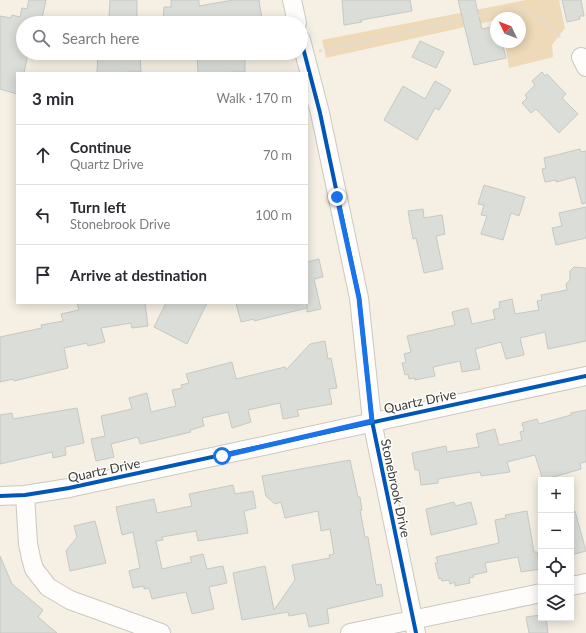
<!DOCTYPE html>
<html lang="en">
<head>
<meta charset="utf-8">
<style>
	body { margin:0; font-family:Lato,sans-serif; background:#f2f2f3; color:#2b2b33 }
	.controls { position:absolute; right:12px; bottom:12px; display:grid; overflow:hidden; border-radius:0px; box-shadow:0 2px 10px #0003 }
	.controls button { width:36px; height:36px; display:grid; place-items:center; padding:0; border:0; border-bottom:1px solid #e1e1e2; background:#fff; color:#2b2b33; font:20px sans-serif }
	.compass { position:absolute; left:490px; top:12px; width:36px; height:36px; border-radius:50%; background:#fff; box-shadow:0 2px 10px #0003; rotate:313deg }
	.stop { position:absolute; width:12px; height:12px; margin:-9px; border:3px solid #1a73e8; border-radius:50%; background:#fff }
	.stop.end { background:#1a73e8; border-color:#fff; box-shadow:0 1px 4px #0008 }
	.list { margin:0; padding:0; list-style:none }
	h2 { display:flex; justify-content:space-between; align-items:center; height:52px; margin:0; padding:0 16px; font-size:17px }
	h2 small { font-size:13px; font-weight:400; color:#7c7c81 }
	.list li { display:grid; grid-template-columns:26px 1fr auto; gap:12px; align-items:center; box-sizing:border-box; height:60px; padding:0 16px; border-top:1px solid #e1e1e2 }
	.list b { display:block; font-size:15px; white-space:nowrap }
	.list p { margin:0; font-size:13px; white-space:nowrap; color:#7c7c81 }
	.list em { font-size:13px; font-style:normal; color:#7c7c81 }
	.icon { flex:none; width:22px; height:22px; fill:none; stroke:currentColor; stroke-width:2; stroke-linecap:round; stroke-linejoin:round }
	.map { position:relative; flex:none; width:586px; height:633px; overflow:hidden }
	.search { position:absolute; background:#fff; box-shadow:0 2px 10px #0003; left:16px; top:16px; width:292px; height:44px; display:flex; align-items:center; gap:10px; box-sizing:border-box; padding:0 14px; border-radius:22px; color:#7c7c81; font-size:15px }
	.panel { position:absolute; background:#fff; box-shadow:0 2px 10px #0003; left:16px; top:72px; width:292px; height:232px; border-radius:0px }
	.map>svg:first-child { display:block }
	.green { fill:#eedab9 }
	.building { fill:#daddd8; stroke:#c6c8c4 }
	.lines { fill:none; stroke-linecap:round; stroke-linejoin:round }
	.street-casing { stroke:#ccc7c0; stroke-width:20 }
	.path { stroke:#dddbd8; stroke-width:2.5; stroke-dasharray:3 3; stroke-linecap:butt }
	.street { stroke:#fefdfb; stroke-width:18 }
	.cycleway-casing { stroke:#fff; stroke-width:6 }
	.cycleway { stroke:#0057b8; stroke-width:4 }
	.route { stroke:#1a73e8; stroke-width:5 }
	.labels { text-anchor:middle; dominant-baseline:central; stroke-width:3; stroke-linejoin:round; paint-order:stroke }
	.street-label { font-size:13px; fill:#3c3831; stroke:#fff }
</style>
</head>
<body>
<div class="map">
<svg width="586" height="633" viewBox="0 0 586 633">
	<rect width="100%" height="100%" fill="#f5efe4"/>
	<!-- green -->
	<path class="green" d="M 526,0 L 559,0 L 565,28 L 552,45 L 553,57 L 509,68 L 505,42 L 520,42 L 520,18 L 496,18 L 496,20 L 326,58 L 322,40 Z"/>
	<!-- building -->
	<path class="building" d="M 29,0 L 46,0 L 41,23 L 23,23 L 23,53 L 28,53 L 24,73 L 17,73 L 17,94 L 0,89 L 0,16 L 11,18 L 12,15 L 20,17 L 22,8 L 27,9 Z
		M 110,0 L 137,0 L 137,23 L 114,23 L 114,17 L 109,17 Z
		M 171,0 L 199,0 L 199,6 L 233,0 L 259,0 L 262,19 L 232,23 L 219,23 L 219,20 L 163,20 L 164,7 L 171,7 Z
		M 342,0 L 410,0 L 412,11 L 361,20 L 362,22 L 344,25 Z
		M 458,0 L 475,0 L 482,29 L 496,26 L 496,42 L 502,42 L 506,58 L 474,65 Z
		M 562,0 L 581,0 L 584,16 L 579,16 L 580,19 L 567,22 Z
		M 420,41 L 444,52 L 436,68 L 412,57 Z
		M 98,53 L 140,53 L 141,72 L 97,73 Z
		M 197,53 L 245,53 L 245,72 L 198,73 Z
		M 542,72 L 545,76 L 547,74 L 566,94 L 562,98 L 578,114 L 559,133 L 536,109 L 531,113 L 522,103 L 527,98 L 525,95 L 535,85 L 532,81 Z
		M 435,81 L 451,90 L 439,110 L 435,108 L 417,140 L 384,120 L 403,86 L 425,99 Z
		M 580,149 L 581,152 L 586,151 L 586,203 L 582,204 L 575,177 L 556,182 L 556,180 L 545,182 L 542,169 L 546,168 L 544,158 Z
		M 484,185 L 525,197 L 519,216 L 511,213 L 503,240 L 481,234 L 487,216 L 481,215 L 484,205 L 478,204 Z
		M 586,207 L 586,238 L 556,245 L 552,228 L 562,226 L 559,213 Z
		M 423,209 L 424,218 L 442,215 L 445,234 L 436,236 L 443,269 L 424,273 L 416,238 L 413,239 L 408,211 Z
		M 319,259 L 323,277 L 314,279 L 321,309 L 307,312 L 307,262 Z
		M 574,267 L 586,268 L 586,341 L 548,349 L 545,332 L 520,338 L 524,355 L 506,359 L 501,342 L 475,349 L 480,369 L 462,372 L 460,361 L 433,367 L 435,376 L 415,380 L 415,378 L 409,379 L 408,374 L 405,375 L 402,363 L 406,362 L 404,354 L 411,352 L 407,336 L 455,325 L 452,312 L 468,308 L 472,324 L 495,319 L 493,310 L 500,308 L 499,302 L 512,299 L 515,314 L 539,310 L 537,301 L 542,300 L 541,295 L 567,290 L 566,284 L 570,280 L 570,271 Z
		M 77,303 L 145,303 L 148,326 L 132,328 L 131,323 L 101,328 L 105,342 L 88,346 L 87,343 L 64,348 L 68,368 L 14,381 L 13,379 L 0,382 L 0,337 L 42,328 L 41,325 L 63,321 L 61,314 L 79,310 Z
		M 166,303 L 207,303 L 187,344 L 154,327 Z
		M 236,303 L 306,303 L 307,308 L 254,321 L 254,319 L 241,322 Z
		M 325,341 L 328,359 L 331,358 L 337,388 L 329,389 L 332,404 L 297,410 L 299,416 L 283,419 L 280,403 L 248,410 L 251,422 L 232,428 L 228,412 L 202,418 L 204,426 L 190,430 L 191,432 L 140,444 L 138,437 L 111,444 L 114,457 L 96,461 L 91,439 L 105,436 L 101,416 L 132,409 L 129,398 L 147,393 L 151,412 L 176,406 L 172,390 L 182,388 L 181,385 L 189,383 L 186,374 L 232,362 L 236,379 L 285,367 L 286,370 L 310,344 Z
		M 77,408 L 84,443 L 65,447 L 66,455 L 53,458 L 52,452 L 0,464 L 0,415 L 12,413 L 13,419 Z
		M 586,410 L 586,462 L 580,463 L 581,469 L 543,480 L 535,455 L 507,462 L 510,472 L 481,476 L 480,472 L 438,479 L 438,483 L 421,485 L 419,470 L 415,470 L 412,453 L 446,446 L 447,452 L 479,447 L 476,434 L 495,429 L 499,445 L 522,440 L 520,432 L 524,431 L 522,423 L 537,419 L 539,424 L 571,415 L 571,413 Z
		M 350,460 L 358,497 L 360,497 L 362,510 L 360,510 L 365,537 L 368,537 L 376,585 L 381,584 L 383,596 L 327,609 L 329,623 L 309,627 L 306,613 L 289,616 L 288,612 L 242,620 L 233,573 L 265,566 L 274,610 L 295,580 L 292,565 L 330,558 L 329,555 L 334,554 L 330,529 L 321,531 L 318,511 L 285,518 L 281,502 L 275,504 L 266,496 L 262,476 Z
		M 233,485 L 235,494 L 253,491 L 256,508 L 244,511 L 248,533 L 198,541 L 196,531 L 162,537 L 163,540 L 156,541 L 162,569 L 192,562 L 190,557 L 203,554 L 207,569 L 223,566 L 227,583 L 209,587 L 214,609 L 192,614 L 186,592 L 152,599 L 149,588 L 144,589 L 144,586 L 133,588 L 129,571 L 140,568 L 133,532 L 122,535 L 116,507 L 154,499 L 157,513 L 192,506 L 189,494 Z
		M 454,502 L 455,506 L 471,502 L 477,524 L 431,535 L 426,509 Z
		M 527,511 L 534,552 L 537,552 L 540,569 L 521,572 L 518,557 L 485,563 L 487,572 L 473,575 L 474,577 L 469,578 L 470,583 L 455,586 L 455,582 L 450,584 L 449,580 L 442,581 L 441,578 L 439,579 L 435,563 L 438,563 L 436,557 L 499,543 L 495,520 L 506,518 L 505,515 Z
		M 575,511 L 586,551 L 571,555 L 571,512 Z
		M 95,521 L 106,563 L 70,571 L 66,551 L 77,537 L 74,526 Z
		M 0,556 L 12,584 L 43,610 L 38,617 L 57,633 L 0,633 Z
		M 541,615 L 541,618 L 546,618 L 548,633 L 529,633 L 526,617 Z"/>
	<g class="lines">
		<!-- street casing -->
		<g class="street-casing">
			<path id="street" d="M 292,0 L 297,23
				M 301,40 L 320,113 L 359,298 L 372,421 L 416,633
				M 581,57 L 586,67
				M 25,495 L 28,544 L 31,558 L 34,569 L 48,587 L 70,600 L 161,633
				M 0,496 L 25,495 L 69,488 L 586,376
				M 571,586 L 586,583
				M 350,633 L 541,593"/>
		</g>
		<!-- path -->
		<path class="path" d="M 319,51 L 491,13 C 525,10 536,9 560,37"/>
		<!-- street -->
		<use href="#street" class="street"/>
		<!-- cycleway casing -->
		<g class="cycleway-casing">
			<path id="cycleway" d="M 301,40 L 320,113 L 359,298 L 372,421 L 416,633
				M 0,496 L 25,495 L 69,488 L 586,376"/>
		</g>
		<!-- cycleway -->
		<use href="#cycleway" class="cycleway"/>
	</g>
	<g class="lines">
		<!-- route -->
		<path class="route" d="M 222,456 L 372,421 L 359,298 L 337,197"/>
	</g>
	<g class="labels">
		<!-- street labels -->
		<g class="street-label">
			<text transform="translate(420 401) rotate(-12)">Quartz Drive</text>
			<text transform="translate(104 470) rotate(-12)">Quartz Drive</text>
			<text transform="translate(396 488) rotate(78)">Stonebrook Drive</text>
		</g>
	</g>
</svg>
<div class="controls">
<button>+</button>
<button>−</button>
<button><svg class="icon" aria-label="locate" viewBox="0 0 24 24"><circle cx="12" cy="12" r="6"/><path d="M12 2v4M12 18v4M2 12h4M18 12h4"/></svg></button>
<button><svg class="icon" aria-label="layers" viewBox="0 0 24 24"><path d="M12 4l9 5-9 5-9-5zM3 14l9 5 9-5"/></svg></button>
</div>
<svg class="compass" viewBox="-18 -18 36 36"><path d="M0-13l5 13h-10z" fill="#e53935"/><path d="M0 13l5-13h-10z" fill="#7c7c81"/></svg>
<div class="stop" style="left:222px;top:456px"></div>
<div class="stop end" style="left:337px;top:197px"></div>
<div class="search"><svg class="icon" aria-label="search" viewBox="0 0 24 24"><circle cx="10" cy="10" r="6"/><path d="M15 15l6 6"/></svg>Search here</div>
<section class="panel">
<h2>3 min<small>Walk · 170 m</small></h2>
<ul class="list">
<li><svg class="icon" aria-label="ahead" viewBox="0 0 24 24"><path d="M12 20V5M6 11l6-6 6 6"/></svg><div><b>Continue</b><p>Quartz Drive</p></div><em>70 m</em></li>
<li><svg class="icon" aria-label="left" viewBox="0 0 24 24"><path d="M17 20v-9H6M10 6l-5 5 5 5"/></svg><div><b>Turn left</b><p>Stonebrook Drive</p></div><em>100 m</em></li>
<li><svg class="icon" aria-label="arrive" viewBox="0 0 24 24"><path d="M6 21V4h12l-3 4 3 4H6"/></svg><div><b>Arrive at destination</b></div></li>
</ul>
</section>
</div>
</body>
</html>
